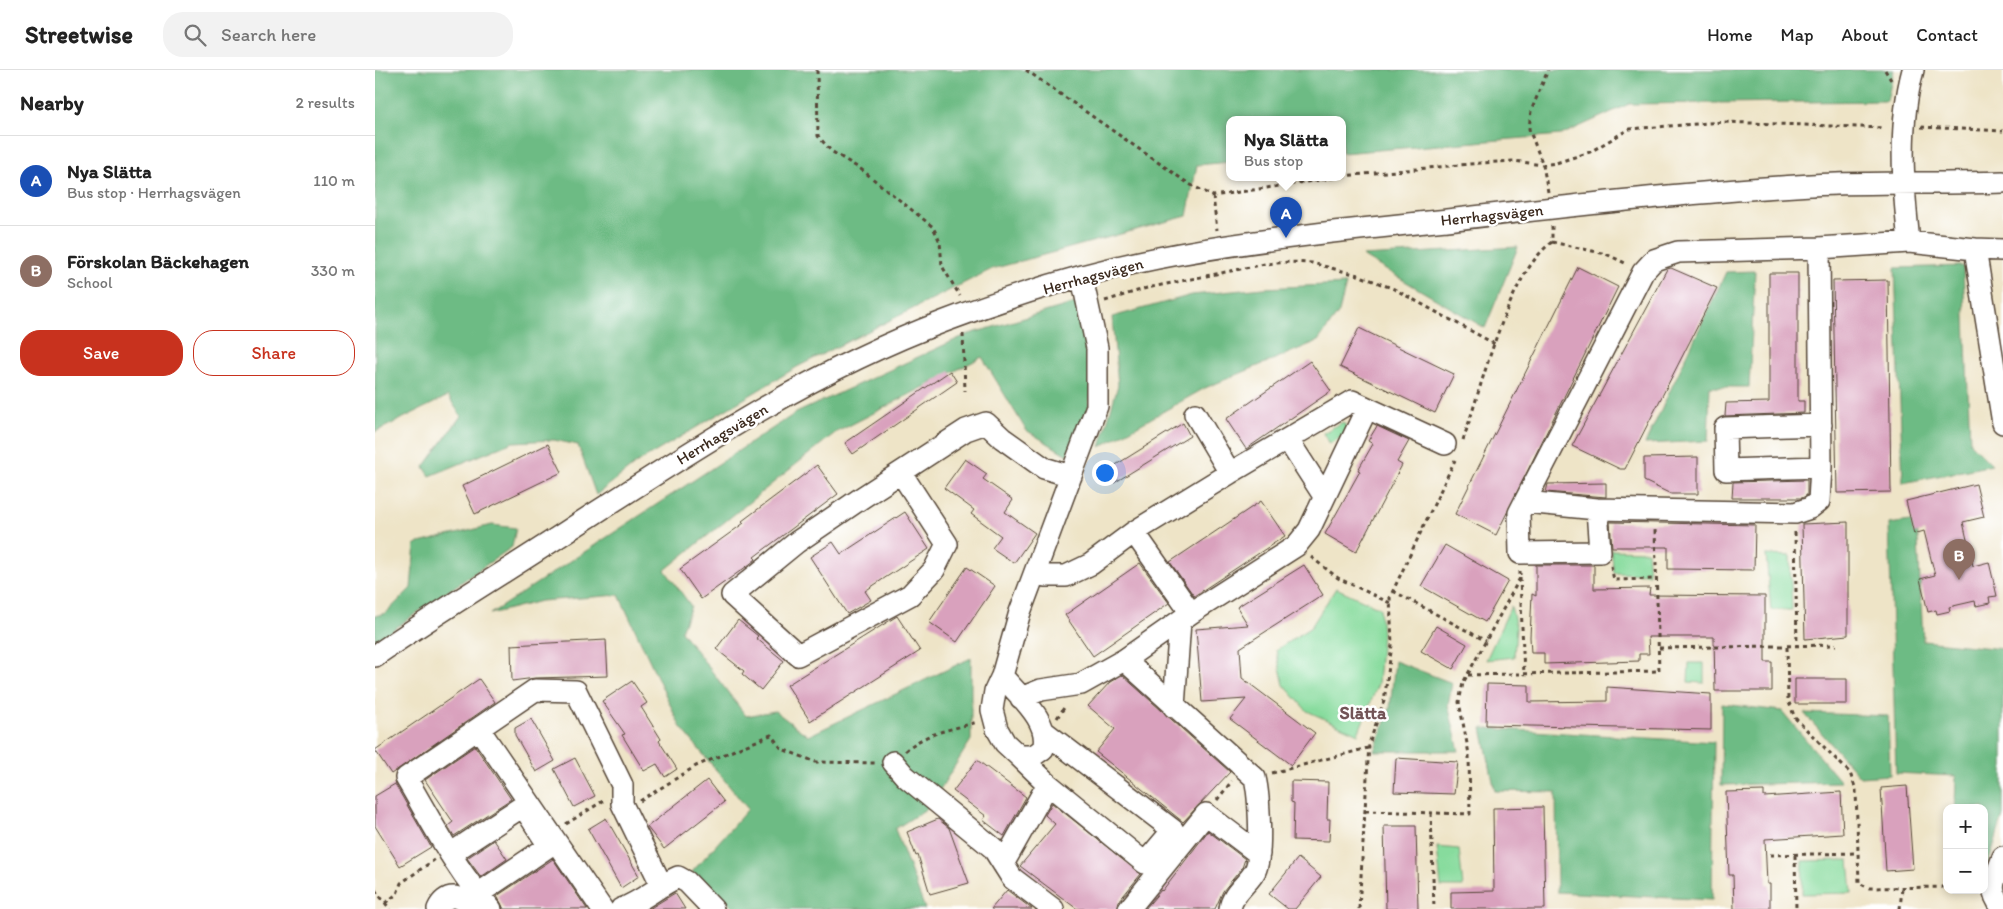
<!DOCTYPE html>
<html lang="en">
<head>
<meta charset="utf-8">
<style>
	body { margin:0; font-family:Itim,sans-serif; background:#f2f2f2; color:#222 }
	.controls { position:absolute; right:15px; bottom:15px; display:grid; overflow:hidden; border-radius:10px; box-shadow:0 2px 8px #0003 }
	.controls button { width:45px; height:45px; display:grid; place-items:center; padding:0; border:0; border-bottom:1px solid #e0e0e0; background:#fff; color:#222; font:25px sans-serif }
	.you { position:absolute; left:729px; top:402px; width:18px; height:18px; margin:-12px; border:4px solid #fff; border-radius:50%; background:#1a73e8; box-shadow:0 0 0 8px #1a73e833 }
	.badge { display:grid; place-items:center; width:32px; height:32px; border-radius:50%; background:#c8321e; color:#fff; font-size:16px; font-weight:700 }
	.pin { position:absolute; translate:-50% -41px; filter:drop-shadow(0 1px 2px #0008) }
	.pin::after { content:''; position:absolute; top:26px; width:18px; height:15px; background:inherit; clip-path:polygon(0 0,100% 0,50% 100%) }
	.popup { position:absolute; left:851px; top:46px; width:120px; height:65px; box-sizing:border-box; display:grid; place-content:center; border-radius:10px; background:#fff; filter:drop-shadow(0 1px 4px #0005); font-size:16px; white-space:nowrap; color:#767676 }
	.popup b { font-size:19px; color:#222 }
	.popup::after { content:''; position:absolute; left:50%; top:100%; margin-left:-10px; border:10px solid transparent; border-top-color:#fff }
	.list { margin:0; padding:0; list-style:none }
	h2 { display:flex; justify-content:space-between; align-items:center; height:65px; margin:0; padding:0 20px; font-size:21px }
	h2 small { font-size:16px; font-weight:400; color:#767676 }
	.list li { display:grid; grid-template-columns:32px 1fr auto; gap:15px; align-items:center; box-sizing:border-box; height:90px; padding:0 20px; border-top:1px solid #e0e0e0 }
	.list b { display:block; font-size:19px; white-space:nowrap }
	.list p { margin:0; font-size:16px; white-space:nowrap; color:#767676 }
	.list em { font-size:16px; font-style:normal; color:#767676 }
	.actions { display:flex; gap:10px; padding:15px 20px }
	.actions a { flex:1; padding:11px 0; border:1px solid #c8321e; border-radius:20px; text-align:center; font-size:18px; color:#c8321e }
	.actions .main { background:#c8321e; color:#fff }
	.icon { flex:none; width:28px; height:28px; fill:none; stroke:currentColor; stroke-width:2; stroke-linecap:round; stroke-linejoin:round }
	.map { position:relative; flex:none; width:1628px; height:839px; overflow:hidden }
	header { display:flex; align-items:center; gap:30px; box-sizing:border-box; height:70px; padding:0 25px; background:#fff; border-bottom:1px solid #e0e0e0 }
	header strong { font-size:24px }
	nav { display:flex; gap:28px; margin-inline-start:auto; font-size:18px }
	.search { width:350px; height:45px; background:#f2f2f2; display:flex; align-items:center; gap:12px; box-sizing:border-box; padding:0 18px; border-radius:20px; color:#767676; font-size:19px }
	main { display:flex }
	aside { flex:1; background:#fff }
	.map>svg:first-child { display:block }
	.green { fill:#87db9d; stroke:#61825e }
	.forest { fill:#6dbb84; stroke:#547251 }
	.building { fill:#d9a1bd }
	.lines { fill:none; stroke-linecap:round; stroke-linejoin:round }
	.minor-casing { stroke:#564637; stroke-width:24 }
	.path { stroke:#564637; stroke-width:3; stroke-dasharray:4 4; stroke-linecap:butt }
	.minor { stroke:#fff; stroke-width:21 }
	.labels { text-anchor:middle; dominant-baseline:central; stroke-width:5; stroke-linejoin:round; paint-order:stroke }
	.street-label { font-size:16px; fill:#3b2a1e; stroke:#fff }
	.neighbourhood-label { font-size:18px; font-weight:bold; fill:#725456; stroke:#fff }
</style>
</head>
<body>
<header>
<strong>Streetwise</strong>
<div class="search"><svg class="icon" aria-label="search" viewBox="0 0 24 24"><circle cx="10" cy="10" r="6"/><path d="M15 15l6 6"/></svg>Search here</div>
<nav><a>Home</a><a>Map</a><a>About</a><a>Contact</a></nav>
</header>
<main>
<aside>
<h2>Nearby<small>2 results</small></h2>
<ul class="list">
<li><span class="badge" style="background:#1a4fb4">A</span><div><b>Nya Slätta</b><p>Bus stop · Herrhagsvägen</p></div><em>110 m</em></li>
<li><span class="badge" style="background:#8d6e63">B</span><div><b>Förskolan Bäckehagen</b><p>School</p></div><em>330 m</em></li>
</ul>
<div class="actions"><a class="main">Save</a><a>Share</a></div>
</aside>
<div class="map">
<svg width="1628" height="839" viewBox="0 0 1628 839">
	<rect width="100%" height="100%" fill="#fff"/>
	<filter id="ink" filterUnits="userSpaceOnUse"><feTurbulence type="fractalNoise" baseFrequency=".02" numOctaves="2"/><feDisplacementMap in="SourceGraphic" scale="10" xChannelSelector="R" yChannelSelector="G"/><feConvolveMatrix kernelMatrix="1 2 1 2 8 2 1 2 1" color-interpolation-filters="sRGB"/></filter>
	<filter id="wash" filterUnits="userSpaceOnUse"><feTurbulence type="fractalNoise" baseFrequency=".0096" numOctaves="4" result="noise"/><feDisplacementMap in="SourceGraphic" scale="20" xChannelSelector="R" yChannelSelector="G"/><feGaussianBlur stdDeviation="1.12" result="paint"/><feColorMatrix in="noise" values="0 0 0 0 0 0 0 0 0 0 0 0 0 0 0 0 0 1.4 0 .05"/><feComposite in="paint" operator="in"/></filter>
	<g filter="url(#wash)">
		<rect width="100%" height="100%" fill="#eee4c7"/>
		<!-- green -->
		<path class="green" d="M 968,352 L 975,362 L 954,374 L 948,363 Z
			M 1236,480 L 1272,481 L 1274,504 L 1239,503 Z
			M 1391,485 L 1415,486 L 1417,540 L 1396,540 Z
			M 961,518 L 1005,538 L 1007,564 L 1003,614 L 983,664 L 932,641 L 909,615 L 901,580 L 936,557 Z
			M 1136,536 L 1141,557 L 1139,587 L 1111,590 Z
			M 1314,593 L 1329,593 L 1329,613 L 1313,612 Z
			M 1062,777 L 1084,779 L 1088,817 L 1066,817 Z
			M 1474,790 L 1477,823 L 1427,824 L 1428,791 Z"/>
		<!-- forest -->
		<path class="forest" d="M 0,0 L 1519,0 L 1512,31 L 1254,34 L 1186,65 L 967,83 L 967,49 L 855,49 L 855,92 L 822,95 L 812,146 L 617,199 L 422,297 L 262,393 L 221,425 L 203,375 L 179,370 L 138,372 L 55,406 L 49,397 L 86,346 L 73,326 L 0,362 Z
			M 1143,177 L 1110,258 L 987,186 Z
			M 1588,196 L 1595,373 L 1617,395 L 1528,413 L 1520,198 Z
			M 1380,201 L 1374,317 L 1335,317 L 1333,371 L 1270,374 L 1351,202 Z
			M 971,214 L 964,242 L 943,271 L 830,318 L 725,377 L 743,315 L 737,247 L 817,225 L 889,218 Z
			M 704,232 L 719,303 L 712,347 L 692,385 L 651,360 L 607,287 L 460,363 L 290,500 L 316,536 L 306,561 L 371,646 L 400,641 L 433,666 L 596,588 L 596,670 L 554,737 L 520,759 L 550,839 L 360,839 L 317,802 L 373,739 L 305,656 L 244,525 L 166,531 L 115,544 L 421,343 L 591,265 Z
			M 1542,450 L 1548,571 L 1628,579 L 1628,746 L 1611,800 L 1609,800 L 1609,738 L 1580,738 L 1581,706 L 1521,703 L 1514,454 Z
			M 117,455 L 141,458 L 137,477 L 0,572 L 0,546 L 11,543 L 36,518 L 40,474 Z
			M 1020,591 L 1077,613 L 1073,635 L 1084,681 L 999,681 L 1015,638 Z
			M 1347,634 L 1407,641 L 1466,712 L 1346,715 Z
			M 1429,643 L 1513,646 L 1515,705 L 1485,707 Z
			M 1107,658 L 1339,672 L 1337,830 L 1182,822 L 1181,722 L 1120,721 Z"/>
		<g id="blocks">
			<!-- building -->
			<path class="building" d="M 1203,197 L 1243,217 L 1121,465 L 1080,444 Z
				M 1296,198 L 1342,218 L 1250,399 L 1245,399 L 1197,376 L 1292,199 Z
				M 1394,203 L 1423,203 L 1423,331 L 1429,331 L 1429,343 L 1350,346 L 1351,333 L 1394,332 Z
				M 1513,210 L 1516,422 L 1462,423 L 1458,211 Z
				M 984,258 L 1079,304 L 1060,343 L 965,297 Z
				M 935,291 L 956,321 L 871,379 L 851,349 Z
				M 575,301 L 582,312 L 478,384 L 470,373 Z
				M 808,353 L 815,366 L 739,413 L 731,401 Z
				M 1002,356 L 1034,371 L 1022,392 L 1027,395 L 981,482 L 950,464 L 985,401 L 983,400 L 998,374 L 993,371 Z
				M 173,374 L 187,402 L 100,444 L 87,416 Z
				M 1323,387 L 1323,424 L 1296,424 L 1269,411 L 1269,388 Z
				M 590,389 L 612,404 L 608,409 L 638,430 L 630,442 L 660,463 L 639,493 L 617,478 L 626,466 L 596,444 L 599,440 L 569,418 Z
				M 442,395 L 463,424 L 379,487 L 381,489 L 375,494 L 326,529 L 305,499 L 369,453 L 367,451 Z
				M 1432,410 L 1432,425 L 1427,428 L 1357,428 L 1358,412 Z
				M 1231,413 L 1231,427 L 1171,422 L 1173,414 Z
				M 1601,414 L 1609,447 L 1588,452 L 1598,496 L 1614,492 L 1622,526 L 1614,527 L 1615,533 L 1601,536 L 1600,531 L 1574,537 L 1575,541 L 1562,544 L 1561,540 L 1553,542 L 1545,509 L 1560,505 L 1549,461 L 1539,464 L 1531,431 Z
				M 886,431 L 910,466 L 819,526 L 795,492 Z
				M 530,442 L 554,479 L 490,521 L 496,530 L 472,544 L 435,487 L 458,472 L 466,484 Z
				M 1235,452 L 1380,455 L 1379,500 L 1293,499 L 1293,477 L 1237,477 Z
				M 1473,452 L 1473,565 L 1430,569 L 1427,454 Z
				M 1070,475 L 1133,511 L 1110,552 L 1046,516 Z
				M 765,493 L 794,533 L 718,586 L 690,545 Z
				M 929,495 L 948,525 L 865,578 L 867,608 L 940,663 L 916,695 L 855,649 L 871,629 L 827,632 L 821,559 L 873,555 L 862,537 Z
				M 1161,495 L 1219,495 L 1219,519 L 1275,518 L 1274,525 L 1390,526 L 1390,592 L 1397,592 L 1397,621 L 1340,621 L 1339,567 L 1273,567 L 1274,584 L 1264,584 L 1264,591 L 1169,594 L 1169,583 L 1156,583 L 1155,567 L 1157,524 L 1161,526 Z
				M 592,497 L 620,516 L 582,572 L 554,552 Z
				M 522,546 L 545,581 L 435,651 L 412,615 Z
				M 363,550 L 383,566 L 381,568 L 409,591 L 386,620 L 367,604 L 369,601 L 341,579 Z
				M 1061,556 L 1092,574 L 1078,599 L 1046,581 Z
				M 231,570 L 233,606 L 160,608 L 137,611 L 136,575 Z
				M 747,605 L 855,702 L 808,752 L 721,682 L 740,659 L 713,636 L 735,612 Z
				M 104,609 L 120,632 L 16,704 L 0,680 Z
				M 1420,609 L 1472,609 L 1472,634 L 1420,634 Z
				M 257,611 L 272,633 L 266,637 L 286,669 L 284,671 L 302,699 L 290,707 L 282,694 L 269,701 L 247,665 L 250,664 L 227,631 Z
				M 1112,614 L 1154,615 L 1154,632 L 1232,631 L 1232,617 L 1336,624 L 1336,660 L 1111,655 Z
				M 156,649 L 180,691 L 161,702 L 140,665 L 140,658 Z
				M 100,676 L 136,729 L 79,766 L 73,756 L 78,752 L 50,710 Z
				M 200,688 L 220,726 L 199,737 L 179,699 Z
				M 1021,688 L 1083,692 L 1079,724 L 1019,722 Z
				M 602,690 L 651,727 L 629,766 L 608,750 L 611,746 L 578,721 Z
				M 332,710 L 349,732 L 289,779 L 272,757 Z
				M 916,711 L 953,712 L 952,749 L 955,749 L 954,771 L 918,770 L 919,733 L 916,732 Z
				M 20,714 L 56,777 L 25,796 L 0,756 L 0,726 Z
				M 1532,716 L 1538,799 L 1511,801 L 1506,718 Z
				M 1389,721 L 1389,727 L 1466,722 L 1468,764 L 1390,769 L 1392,814 L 1395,814 L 1395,839 L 1359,839 L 1358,805 L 1354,805 L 1351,722 Z
				M 677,733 L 766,804 L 744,831 L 742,839 L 702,839 L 645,796 L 680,754 L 670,745 Z
				M 1168,737 L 1170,839 L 1076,839 L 1076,822 L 1119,821 L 1118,738 Z
				M 231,748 L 264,806 L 246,818 L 213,759 Z
				M 563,749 L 574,758 L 594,813 L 555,824 L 543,785 L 541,786 L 532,762 Z
				M 1009,756 L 1041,756 L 1043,839 L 1011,839 Z
				M 833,761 L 870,789 L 867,798 L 848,821 L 840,839 L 770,839 L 786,820 L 787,821 Z
				M 119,770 L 132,789 L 106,807 L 92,788 Z
				M 923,788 L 946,807 L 920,839 L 913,839 L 894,824 Z
				M 178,789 L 212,839 L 129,839 L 122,826 Z
				M 632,820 L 657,839 L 616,839 Z
				M 300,823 L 310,839 L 274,839 L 295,826 Z"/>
		</g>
	</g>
	<g filter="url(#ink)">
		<use href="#blocks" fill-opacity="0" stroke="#564637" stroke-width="1"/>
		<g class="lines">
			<!-- minor casing -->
			<g class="minor-casing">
				<path id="minor" d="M 1534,172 C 1528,116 1523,55 1538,0
					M 1600,179 L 1628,180
					M 1446,355 L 1350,358 L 1351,400 L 1446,397
					M 913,370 L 949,426
					M 526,403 L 572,474 L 559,500 L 535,525 L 423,585 L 357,525 L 422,472 L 488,427 L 591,360 L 611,353 L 627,368 L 669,398 L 696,406
					M 855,403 L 977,331 L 1070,374
					M 1150,432 L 1222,439 L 1420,443 L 1435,438 L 1444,431 L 1446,397 L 1444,178
					M 1222,439 L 1225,482 L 1145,483 L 1144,443 L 1268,202 L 1279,190 L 1303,182 L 1444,178 L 1534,172 L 1600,179 L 1628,353
					M 759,462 L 816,543
					M 662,500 L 670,506 L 691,506 L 716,494 L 759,462 L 855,403 L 820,344
					M 0,586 C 64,541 132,501 197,458 C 316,381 436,301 570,251 C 644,223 726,198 804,184 C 893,168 983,159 1072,150 C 1193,136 1315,122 1436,115 C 1500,112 1564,114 1628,112
					M 749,590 L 880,708 C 884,725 888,785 880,801 C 873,814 857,823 855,839
					M 627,606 C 643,625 677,652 668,679 L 658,686 L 644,686 L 630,673 L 622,659 L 617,640 L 620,621 L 627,606 L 645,542 L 722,336 L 722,278 L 707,208
					M 646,628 L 666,620 L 706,614 L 749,590 L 816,543 L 921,476 L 934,460 L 992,338
					M 799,637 L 805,551
					M 104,659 L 227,839
					M 644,686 L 673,714 L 770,793 L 798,760 L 671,663
					M 518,692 L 530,706 L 618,778 L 637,808 L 678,839
					M 75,784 L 148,736 L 174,776 L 91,832
					M 628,794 L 673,714
					M 63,839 C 70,823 86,823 94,839
					M 116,839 C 81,801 57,752 31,708 L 160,620 L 201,621 L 247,715 L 247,734 L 286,814
					M 246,839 C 266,832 283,816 303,807 L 312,812 L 338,839
					M 754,839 L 831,744 L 884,784
					M 1628,839 C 1611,818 1620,810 1628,787"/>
			</g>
			<!-- path -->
			<path class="path" d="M 442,0 L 443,66 L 456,81 L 487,100 L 558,157 L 565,172 L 567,196 L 585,226
				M 651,0 L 814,114 L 838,126 L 964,107
				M 1510,0 L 1516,10
				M 1546,57 L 1628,61
				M 967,106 L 1106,93 L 1139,91 L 1168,95 L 1181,93 L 1215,82 L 1254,59 L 1348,52 L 1510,58
				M 1173,122 L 1168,95 L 1154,59 L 1156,41 L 1173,0
				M 838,126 L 842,160
				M 1177,172 L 1231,184 L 1252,194
				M 730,231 L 772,218 L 890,194 L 914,192 L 937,193 L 983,205 L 1019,219 L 1120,274
				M 588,264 L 590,321
				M 1088,370 C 1107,317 1132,205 1177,172 L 1177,156
				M 1420,462 L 1422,576
				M 936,487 L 963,508 L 1015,533
				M 1236,496 L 1239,510 L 1281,509
				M 1145,508 L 1149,605
				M 1018,521 L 1111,571
				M 1412,577 L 1413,630 L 1420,648 L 1475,703 L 1481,720 L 1484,813 L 1494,818 L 1572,817
				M 1284,578 L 1461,575
				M 1093,605 L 1284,601 L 1280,459
				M 682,648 L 691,635
				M 530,681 C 551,662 576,660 602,652
				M 897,703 L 993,678
				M 842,730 L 857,711
				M 265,731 L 321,696 L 396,665 L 407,679 L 441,692 L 501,693
				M 990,741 L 1095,744 L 1094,684 L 1084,632 L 1088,613 L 1145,508 L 1145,501
				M 1056,743 L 1059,839
				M 191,754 L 228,731
				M 1395,785 L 1483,783
				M 1420,785 L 1421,839
				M 0,820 L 15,839
				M 10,833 L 22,824 L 26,813 L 59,790
				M 984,839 L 994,674 L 1009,631 L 1017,575 L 1015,527 L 1080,390
				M 1525,839 L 1527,818"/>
			<!-- minor -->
			<use href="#minor" class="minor"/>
		</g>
	</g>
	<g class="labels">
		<!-- street labels -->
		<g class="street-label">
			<text transform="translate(1117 145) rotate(-6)">Herrhagsvägen</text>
			<text transform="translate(718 206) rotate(-15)">Herrhagsvägen</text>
			<text transform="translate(347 364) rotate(-31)">Herrhagsvägen</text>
		</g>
		<!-- neighbourhood labels -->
		<g class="neighbourhood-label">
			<text x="988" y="643">Slätta</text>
		</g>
	</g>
</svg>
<div class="controls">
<button>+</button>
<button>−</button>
</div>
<div class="you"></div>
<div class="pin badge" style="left:911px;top:168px;background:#1a4fb4">A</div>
<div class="popup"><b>Nya Slätta</b>Bus stop</div>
<div class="pin badge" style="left:1584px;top:510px;background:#8d6e63">B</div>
</div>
</main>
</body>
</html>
